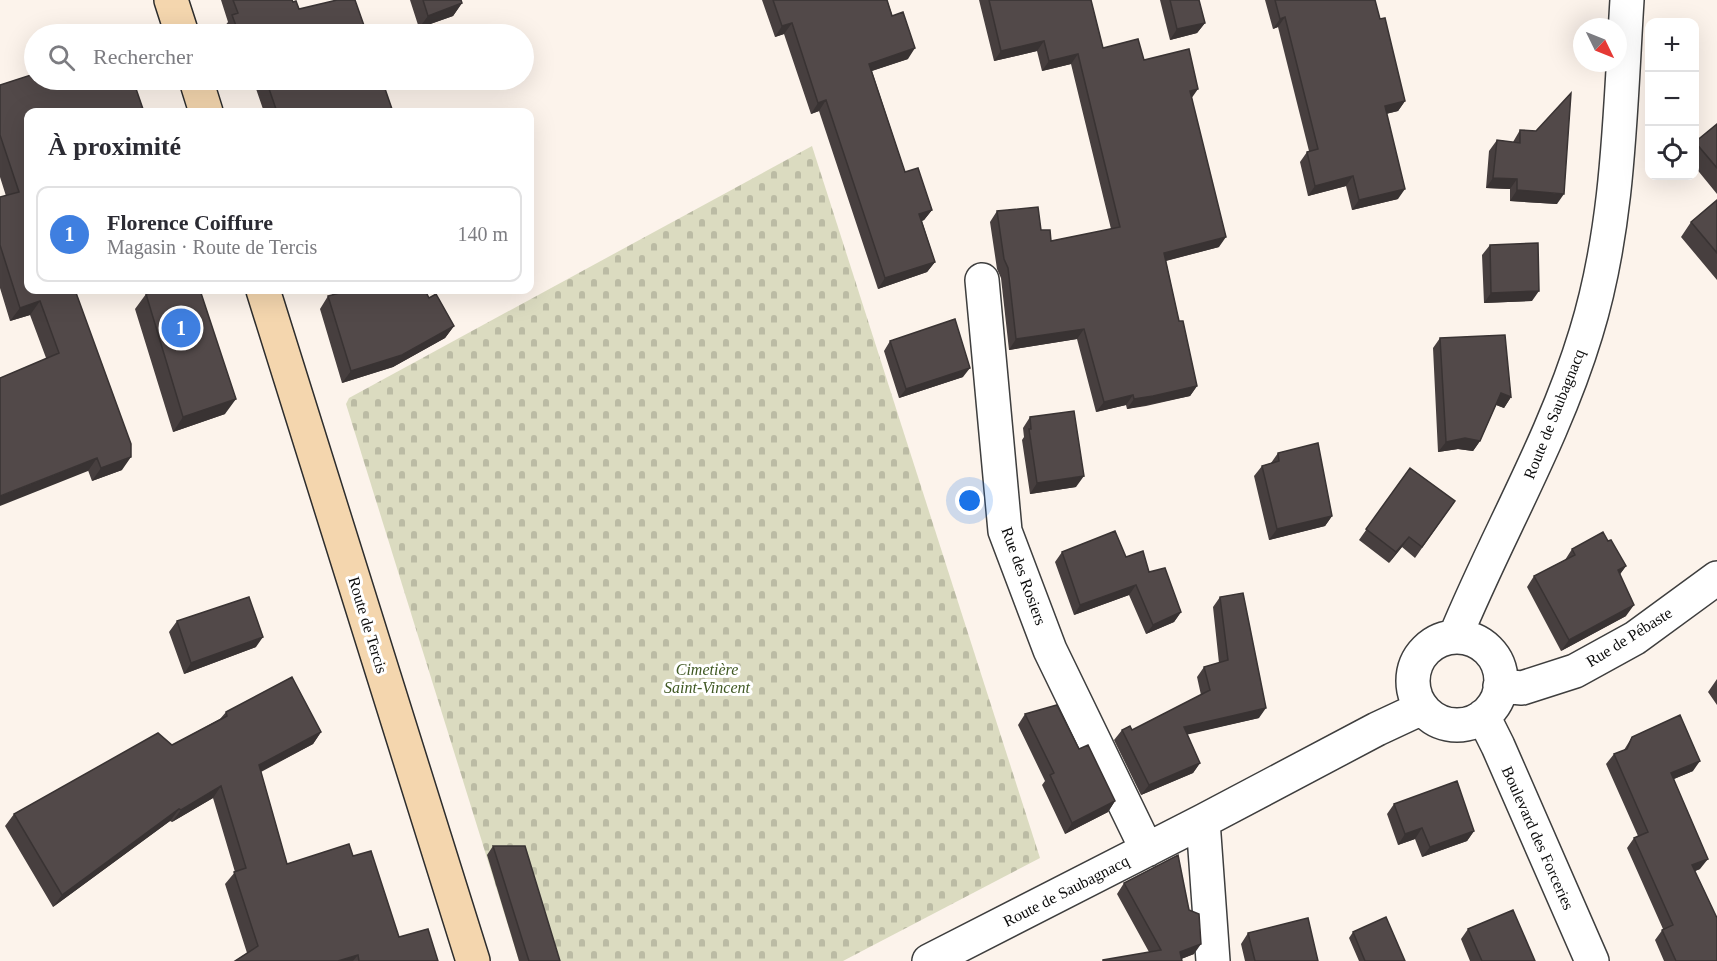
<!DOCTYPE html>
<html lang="fr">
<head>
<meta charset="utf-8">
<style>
	body { margin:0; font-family:"Times New Roman",serif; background:#f7f7f7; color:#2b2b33 }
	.controls { position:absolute; right:18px; top:18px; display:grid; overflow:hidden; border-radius:12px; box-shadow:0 6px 24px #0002 }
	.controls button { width:54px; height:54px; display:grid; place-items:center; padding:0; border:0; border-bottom:2px solid #e1e1e2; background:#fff; color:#2b2b33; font:30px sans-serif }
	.compass { position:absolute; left:1573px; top:18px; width:54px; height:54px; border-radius:50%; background:#fff; box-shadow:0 6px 24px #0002; rotate:133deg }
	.you { position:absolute; left:970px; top:501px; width:21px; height:21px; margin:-15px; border:4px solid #fff; border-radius:50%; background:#1a73e8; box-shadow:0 0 0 9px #1a73e833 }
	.badge { display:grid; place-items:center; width:39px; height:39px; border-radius:50%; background:#b45309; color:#fff; font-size:20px; font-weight:700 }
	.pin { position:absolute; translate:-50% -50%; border:3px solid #fff; box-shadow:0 2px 6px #0006 }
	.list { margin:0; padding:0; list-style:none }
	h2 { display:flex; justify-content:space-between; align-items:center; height:78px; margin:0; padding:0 24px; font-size:26px }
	h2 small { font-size:20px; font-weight:400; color:#7c7c81 }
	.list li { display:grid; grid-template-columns:39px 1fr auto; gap:18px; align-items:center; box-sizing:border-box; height:96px; margin:0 12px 12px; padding:0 12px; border:2px solid #e1e1e2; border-radius:12px }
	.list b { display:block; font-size:22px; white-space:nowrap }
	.list p { margin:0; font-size:20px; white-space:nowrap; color:#7c7c81 }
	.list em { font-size:20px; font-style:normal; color:#7c7c81 }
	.icon { flex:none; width:33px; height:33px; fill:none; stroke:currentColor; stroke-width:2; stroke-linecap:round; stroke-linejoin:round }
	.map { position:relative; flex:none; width:1717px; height:961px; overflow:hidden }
	.search { position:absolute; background:#fff; box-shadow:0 6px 24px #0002; left:24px; top:24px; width:510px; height:66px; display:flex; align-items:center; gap:15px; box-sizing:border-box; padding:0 21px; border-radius:33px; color:#7c7c81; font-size:22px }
	.panel { position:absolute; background:#fff; box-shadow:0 6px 24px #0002; left:24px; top:108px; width:510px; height:186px; border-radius:12px }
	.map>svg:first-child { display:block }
	.cemetery { fill:url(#cemetery-stones) }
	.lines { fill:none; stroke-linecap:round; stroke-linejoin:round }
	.minor-casing { stroke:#3e3e3e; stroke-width:36 }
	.secondary-casing { stroke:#2d2d2d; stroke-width:36 }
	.minor { stroke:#fff; stroke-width:33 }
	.secondary { stroke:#f4d6ae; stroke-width:33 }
	.wall { fill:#473f3f }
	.shaded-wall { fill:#393333 }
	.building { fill:#524949; stroke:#393333; stroke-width:1.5 }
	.labels { text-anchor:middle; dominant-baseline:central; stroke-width:6; stroke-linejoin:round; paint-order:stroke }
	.street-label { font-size:16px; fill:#0b0b0b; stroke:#fff }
	.park-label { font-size:16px; font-style:italic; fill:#405924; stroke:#fff }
</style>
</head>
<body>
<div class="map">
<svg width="1717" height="961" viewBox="0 0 1717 961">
	<defs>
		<pattern id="cemetery-stones" width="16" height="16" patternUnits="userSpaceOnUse" patternTransform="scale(1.5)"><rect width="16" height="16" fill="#dbdbc0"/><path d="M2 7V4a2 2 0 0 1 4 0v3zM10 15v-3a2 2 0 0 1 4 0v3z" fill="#bbbba4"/></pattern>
	</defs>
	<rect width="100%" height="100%" fill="#fcf3eb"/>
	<!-- cemetery -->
	<path class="cemetery" d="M 812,146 L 1040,858 L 843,961 L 519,961 L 346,404 L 349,398 Z"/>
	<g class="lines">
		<!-- minor casing -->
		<g class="minor-casing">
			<path id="minor" d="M 982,280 L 1005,531 L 1050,650 L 1147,850
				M 1455,637 C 1497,535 1554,439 1586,333 C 1619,226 1620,111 1627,0
				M1413 681a44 44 0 1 1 88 0a44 44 0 1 1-88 0Z
				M 1500,686 L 1522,688 L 1575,671 L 1635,638 L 1717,578
				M 1483,716 L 1498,746 L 1592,961
				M 1203,821 L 1213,961
				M 929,961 L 1203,821 L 1377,729 L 1422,708"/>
		</g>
		<!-- secondary casing -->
		<g class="secondary-casing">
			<path id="secondary" d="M 171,0 L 182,34
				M 196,80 L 206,112
				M 263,290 L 473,961"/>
		</g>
		<!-- minor -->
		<use href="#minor" class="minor"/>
		<!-- secondary -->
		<use href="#secondary" class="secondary"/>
	</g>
	<!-- wall -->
	<path class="wall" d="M 221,0 L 292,0 L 299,9 L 367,34 L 226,34 L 224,27 L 228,22 Z
		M 410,0 L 461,0 L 462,3 L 453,16 L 419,28 Z
		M 762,0 L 887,0 L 908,59 L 872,71 L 905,172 L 932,210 L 924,220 L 922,221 L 935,262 L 927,272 L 878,289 L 819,111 L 811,114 L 784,34 L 775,37 Z
		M 979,0 L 1091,0 L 1103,48 L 1144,60 L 1192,98 L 1219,247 L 1166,261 L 1179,321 L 1197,386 L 1190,396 L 1146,406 L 1127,409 L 1126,405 L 1096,412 L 1077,339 L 1009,350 L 1001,278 L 997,269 L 990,222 L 997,211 L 1041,230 L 1051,241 L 1111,229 L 1071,64 L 1042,71 L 1037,51 L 994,61 Z
		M 1160,0 L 1199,0 L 1205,23 L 1197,33 L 1170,40 Z
		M 1265,0 L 1375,0 L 1380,19 L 1405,101 L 1398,111 L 1386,114 L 1398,199 L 1352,210 L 1346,186 L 1308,196 L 1300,162 L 1307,152 L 1309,151 L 1278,27 L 1273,29 Z
		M 34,74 L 28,290 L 75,290 L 122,470 L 92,481 L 30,315 L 10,321 L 0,288 L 0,197 L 6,196 L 0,177 L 0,85 Z
		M 253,80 L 382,80 L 392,112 L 264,112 Z
		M 1717,124 L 1717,194 L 1695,167 L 1695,143 Z
		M 1520,130 L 1557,204 L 1510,201 L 1510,189 L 1486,188 L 1489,151 L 1497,140 L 1513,142 Z
		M 1717,200 L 1717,280 L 1681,237 L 1691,222 Z
		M 1490,245 L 1532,301 L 1484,303 L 1482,255 Z
		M 146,294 L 225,414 L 173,432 L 135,309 Z
		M 328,296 L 429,298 L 454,326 L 445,338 L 393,367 L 342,383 L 320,309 Z
		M 1440,338 L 1511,397 L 1504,408 L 1496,405 L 1480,441 L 1473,451 L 1458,449 L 1438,452 L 1433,348 Z
		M 890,341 L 963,377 L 899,398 L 884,351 Z
		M 1030,417 L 1076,487 L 1030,494 L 1022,440 L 1024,437 L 1023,428 Z
		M 1278,453 L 1332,516 L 1325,526 L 1269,540 L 1254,476 L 1262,466 L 1271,463 Z
		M 1410,468 L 1455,501 L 1415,558 L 1402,547 L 1389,563 L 1359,540 Z
		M 1572,549 L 1626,566 L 1620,574 L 1626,616 L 1561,651 L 1527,587 L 1534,576 L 1565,560 Z
		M 1062,552 L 1126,557 L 1149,572 L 1181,612 L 1174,622 L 1146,634 L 1129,595 L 1074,615 L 1055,562 Z
		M 1220,597 L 1259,718 L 1187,734 L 1200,763 L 1193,773 L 1141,795 L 1114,740 L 1122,730 L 1132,730 L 1201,695 L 1197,677 L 1204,667 L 1219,663 L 1213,607 Z
		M 177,621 L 256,647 L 184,674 L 169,632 Z
		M 1717,679 L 1717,705 L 1708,692 Z
		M 226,712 L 321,732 L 313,744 L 261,772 L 287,864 L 353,856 L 399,937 L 438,961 L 235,961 L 247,953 L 225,884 L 235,872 L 213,798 L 172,822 L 170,821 L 53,907 L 5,826 L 14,814 L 172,745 L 220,719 Z
		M 1025,714 L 1079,749 L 1115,801 L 1108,812 L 1065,834 L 1042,785 L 1045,781 L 1018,725 Z
		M 1632,737 L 1693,771 L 1674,779 L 1700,869 L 1695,871 L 1717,961 L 1664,961 L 1655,940 L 1663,929 L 1627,848 L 1634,838 L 1638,836 L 1606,764 L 1614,754 L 1624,750 Z
		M 1394,804 L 1474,831 L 1467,841 L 1422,857 L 1415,839 L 1398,845 L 1387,814 Z
		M 493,846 L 560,961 L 519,961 L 487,855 Z
		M 1124,883 L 1194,954 L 1181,959 L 1182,961 L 1102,961 L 1149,952 L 1117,894 Z
		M 1468,929 L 1535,961 L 1470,961 L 1461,939 Z
		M 1353,932 L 1405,961 L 1359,961 L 1349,938 Z
		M 1248,933 L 1318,961 L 1245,961 L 1241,944 Z"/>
	<!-- shaded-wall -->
	<path class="shaded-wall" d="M 462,3 L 453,16 L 419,28 L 428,16 Z
		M 1285,17 L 1278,27 L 1273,29 L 1280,19 Z
		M 792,23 L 784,34 L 775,37 L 782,26 Z
		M 1205,23 L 1197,33 L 1170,40 L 1177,29 Z
		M 1044,41 L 1037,51 L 994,61 L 1001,51 Z
		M 915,48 L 908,59 L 862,74 L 869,64 Z
		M 1078,54 L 1071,64 L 1042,71 L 1049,61 Z
		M 1198,89 L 1191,99 L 1190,91 Z
		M 826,100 L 819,111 L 811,114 L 818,103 Z
		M 1405,101 L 1398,111 L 1377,116 L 1385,106 Z
		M 1353,176 L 1346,186 L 1308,196 L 1315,186 Z
		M 1493,178 L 1517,179 L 1510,189 L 1486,188 Z
		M 1405,189 L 1398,199 L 1352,210 L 1359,200 Z
		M 1517,190 L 1564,194 L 1557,204 L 1510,201 Z
		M 932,210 L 924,220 L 912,224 L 919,214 Z
		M 1226,237 L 1219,247 L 1157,263 L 1164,253 Z
		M 935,262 L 927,272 L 878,289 L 885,278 Z
		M 1539,291 L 1532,301 L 1484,303 L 1491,293 Z
		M 40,301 L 30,315 L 10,321 L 20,308 Z
		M 454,326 L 445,338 L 393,367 L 342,383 L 351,371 Z
		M 1084,329 L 1077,339 L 1009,350 L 1016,339 Z
		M 970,368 L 963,377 L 899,398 L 906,389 Z
		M 1197,386 L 1190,396 L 1127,409 L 1134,399 Z
		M 1501,393 L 1511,397 L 1504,408 L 1494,404 Z
		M 1133,395 L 1126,405 L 1096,412 L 1104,402 Z
		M 236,399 L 225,414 L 173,432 L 183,417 Z
		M 1465,438 L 1480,441 L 1473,451 L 1458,449 L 1438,452 L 1446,442 Z
		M 131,457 L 122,470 L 92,481 L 101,468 Z
		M 97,458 L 88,471 L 0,506 L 0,496 Z
		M 1084,476 L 1076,487 L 1030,494 L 1037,483 Z
		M 1332,516 L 1325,526 L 1269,540 L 1277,529 Z
		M 1409,537 L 1402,547 L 1389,563 L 1396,552 Z
		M 1626,566 L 1618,577 L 1618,570 Z
		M 1136,585 L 1129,595 L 1074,615 L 1080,605 Z
		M 1634,605 L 1626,616 L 1561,651 L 1569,640 Z
		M 1181,612 L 1174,622 L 1146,634 L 1153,625 Z
		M 263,637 L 256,647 L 184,674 L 191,663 Z
		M 1266,708 L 1259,718 L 1177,737 L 1184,727 Z
		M 321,732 L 313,744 L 250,777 L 259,765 Z
		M 1700,761 L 1693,771 L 1664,783 L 1671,773 Z
		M 1200,763 L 1193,773 L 1141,795 L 1149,785 Z
		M 221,786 L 213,798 L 172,822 L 181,810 Z
		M 1115,801 L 1108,812 L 1065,834 L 1072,823 Z
		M 179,809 L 170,821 L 53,907 L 62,895 Z
		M 1422,828 L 1415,839 L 1398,845 L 1405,834 Z
		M 1474,831 L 1467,841 L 1422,857 L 1430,847 Z
		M 1708,859 L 1700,869 L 1685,875 L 1692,865 Z
		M 1201,944 L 1194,954 L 1176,961 L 1180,952 Z
		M 358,955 L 353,961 L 338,961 Z"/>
	<!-- building -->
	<path class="building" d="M 233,0 L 292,0 L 293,2 L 296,1 L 299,9 L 337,0 L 355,0 L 367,34 L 239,34 L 232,15 L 238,13 Z
		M 423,0 L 461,0 L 462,3 L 428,16 Z
		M 773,0 L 887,0 L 892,16 L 903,12 L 915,48 L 869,64 L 905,172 L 918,168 L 932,210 L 919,214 L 935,262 L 885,278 L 826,100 L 818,103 L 792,23 L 782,26 Z
		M 989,0 L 1091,0 L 1103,48 L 1138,39 L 1144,60 L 1189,49 L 1198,89 L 1190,91 L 1226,237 L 1164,253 L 1179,321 L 1183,321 L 1197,386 L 1153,396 L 1134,399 L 1133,395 L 1104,402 L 1084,329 L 1016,339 L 1008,268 L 1004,259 L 997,211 L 1038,207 L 1041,230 L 1050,230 L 1051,241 L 1120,227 L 1078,54 L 1049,61 L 1044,41 L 1001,51 Z
		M 1170,0 L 1199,0 L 1205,23 L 1177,29 Z
		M 1275,0 L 1375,0 L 1380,19 L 1385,18 L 1405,101 L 1385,106 L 1405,189 L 1359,200 L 1353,176 L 1315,186 L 1307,152 L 1318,149 L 1285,17 L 1280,19 Z
		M 34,74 L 34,80 L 115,80 L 117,84 L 129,80 L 133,80 L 144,112 L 28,112 L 28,290 L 75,290 L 131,444 L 131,457 L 101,468 L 97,458 L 0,496 L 0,378 L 59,353 L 40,301 L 20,308 L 0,245 L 0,197 L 19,192 L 0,135 L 0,85 Z
		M 266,80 L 382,80 L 393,112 L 277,112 Z
		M 1571,93 L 1564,194 L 1517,190 L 1517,179 L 1493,178 L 1497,140 L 1520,143 L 1520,130 L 1536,131 Z
		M 1717,124 L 1717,168 L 1695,142 Z
		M 1717,200 L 1717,253 L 1691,222 Z
		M 1538,243 L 1539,291 L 1491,293 L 1490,245 Z
		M 160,290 L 200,290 L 236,399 L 183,417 L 146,294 Z
		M 351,290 L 425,290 L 429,298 L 436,294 L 454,326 L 402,355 L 351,371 L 328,296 Z
		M 955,319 L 970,368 L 906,389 L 890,341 Z
		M 1505,335 L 1511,397 L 1501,393 L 1480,441 L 1465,438 L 1446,442 L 1440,338 Z
		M 1074,411 L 1084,476 L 1037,483 L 1029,429 L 1031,429 L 1030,417 Z
		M 1318,443 L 1332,516 L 1277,529 L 1262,466 L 1279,461 L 1278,453 Z
		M 1410,468 L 1455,501 L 1422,547 L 1409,537 L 1396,552 L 1366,529 Z
		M 1115,531 L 1126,557 L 1143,551 L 1149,572 L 1165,568 L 1181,612 L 1153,625 L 1136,585 L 1080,605 L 1062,552 Z
		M 1603,532 L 1608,541 L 1611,540 L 1626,566 L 1618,570 L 1634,605 L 1569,640 L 1534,576 L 1575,555 L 1572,549 Z
		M 1243,593 L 1266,708 L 1184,727 L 1200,763 L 1149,785 L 1122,730 L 1130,726 L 1132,730 L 1210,690 L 1204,667 L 1228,660 L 1220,597 Z
		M 249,597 L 263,637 L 191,663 L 177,621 Z
		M 292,677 L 321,732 L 259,765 L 287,864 L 349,844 L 353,856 L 371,851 L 399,937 L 428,929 L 438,961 L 359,961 L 358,955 L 338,961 L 235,961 L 258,946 L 234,872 L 246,868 L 221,786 L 181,810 L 179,809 L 62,895 L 14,814 L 158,733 L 172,745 L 227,716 L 226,712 Z
		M 1057,705 L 1079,749 L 1088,745 L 1115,801 L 1072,823 L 1050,775 L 1054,773 L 1025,714 Z
		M 1680,715 L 1700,761 L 1671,773 L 1708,859 L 1692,865 L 1717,918 L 1717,961 L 1676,961 L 1662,930 L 1673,925 L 1634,838 L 1648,832 L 1614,754 L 1627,749 L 1632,737 Z
		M 1457,781 L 1474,831 L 1430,847 L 1422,828 L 1405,834 L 1394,804 Z
		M 493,846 L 525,846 L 560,961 L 529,961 Z
		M 1178,855 L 1189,910 L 1199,914 L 1201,944 L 1180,952 L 1182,961 L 1103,961 L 1103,960 L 1161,950 L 1124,883 Z
		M 1513,910 L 1535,961 L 1482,961 L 1468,929 Z
		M 1386,917 L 1405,961 L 1365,961 L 1353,932 Z
		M 1308,918 L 1318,961 L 1255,961 L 1248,933 Z"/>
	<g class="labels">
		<!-- street labels -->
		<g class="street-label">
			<text transform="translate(1554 414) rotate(-68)">Route de Saubagnacq</text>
			<text transform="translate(1024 576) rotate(70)">Rue des Rosiers</text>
			<text transform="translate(368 625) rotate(73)">Route de Tercis</text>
			<text transform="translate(1629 637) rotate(-32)">Rue de Pébaste</text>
			<text transform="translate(1538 838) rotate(66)">Boulevard des Forceries</text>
			<text transform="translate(1066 891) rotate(-27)">Route de Saubagnacq</text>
		</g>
		<!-- park labels -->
		<g class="park-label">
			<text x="707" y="669">Cimetière<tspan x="707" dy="18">Saint-Vincent</tspan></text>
		</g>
	</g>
</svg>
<div class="controls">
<button>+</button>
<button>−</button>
<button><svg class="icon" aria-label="locate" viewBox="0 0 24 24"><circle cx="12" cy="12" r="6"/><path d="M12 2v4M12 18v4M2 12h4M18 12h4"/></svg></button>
</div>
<svg class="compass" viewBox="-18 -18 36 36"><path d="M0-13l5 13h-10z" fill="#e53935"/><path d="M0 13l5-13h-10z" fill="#7c7c81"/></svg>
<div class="you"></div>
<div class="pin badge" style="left:181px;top:328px;background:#3f7fe0">1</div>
<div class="search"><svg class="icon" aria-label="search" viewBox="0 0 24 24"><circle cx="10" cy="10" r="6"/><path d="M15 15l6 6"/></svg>Rechercher</div>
<section class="panel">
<h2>À proximité<small></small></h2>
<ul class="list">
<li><span class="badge" style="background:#3f7fe0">1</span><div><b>Florence Coiffure</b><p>Magasin · Route de Tercis</p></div><em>140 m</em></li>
</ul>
</section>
</div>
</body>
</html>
